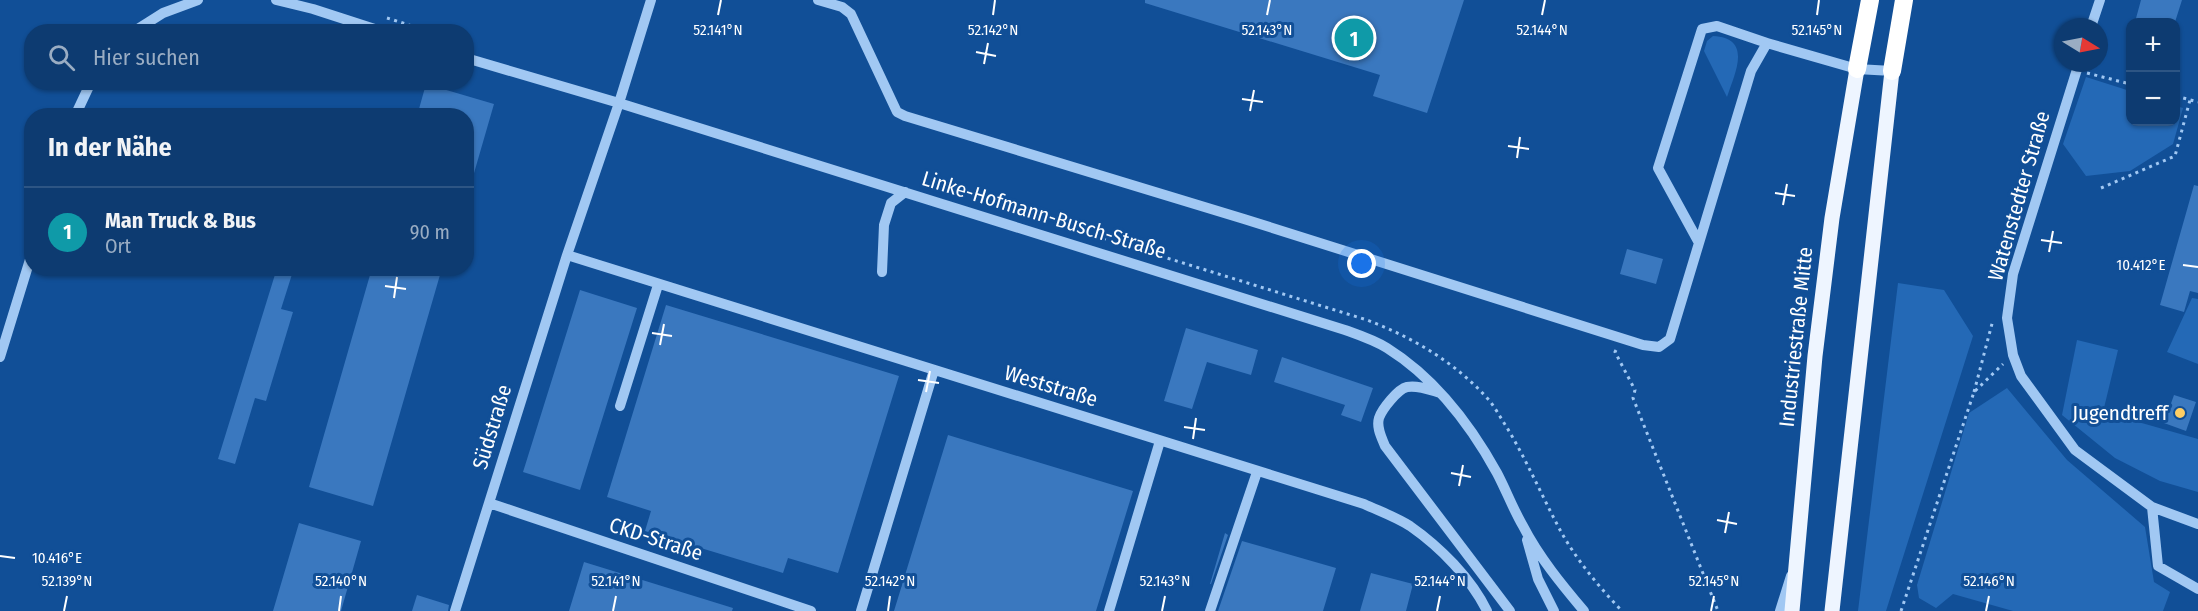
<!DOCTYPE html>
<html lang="de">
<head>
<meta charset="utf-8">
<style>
	body { margin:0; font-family:"Fira Sans Condensed",sans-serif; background:#1b4679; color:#f1f3f6 }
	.controls { position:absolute; right:18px; top:18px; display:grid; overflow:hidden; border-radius:12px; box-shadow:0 2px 4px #0004 }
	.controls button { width:54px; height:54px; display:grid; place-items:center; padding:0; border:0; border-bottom:2px solid #2d5584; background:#0d3b71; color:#f1f3f6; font:30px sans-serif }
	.compass { position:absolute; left:2054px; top:18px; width:54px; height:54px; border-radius:50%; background:#0d3b71; box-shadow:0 2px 4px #0004; rotate:100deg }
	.you { position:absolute; left:1362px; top:264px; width:21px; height:21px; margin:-15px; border:4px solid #fff; border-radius:50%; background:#1a73e8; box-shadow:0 0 0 9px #1a73e833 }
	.badge { display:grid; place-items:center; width:39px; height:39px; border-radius:50%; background:#ea580c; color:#fff; font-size:20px; font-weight:700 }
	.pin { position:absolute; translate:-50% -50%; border:3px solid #fff; box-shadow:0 2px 6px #0006 }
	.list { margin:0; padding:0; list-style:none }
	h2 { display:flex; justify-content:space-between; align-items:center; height:78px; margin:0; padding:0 24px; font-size:26px }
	h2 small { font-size:20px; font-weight:400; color:#9aadc3 }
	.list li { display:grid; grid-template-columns:39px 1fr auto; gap:18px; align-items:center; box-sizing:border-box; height:90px; padding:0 24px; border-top:2px solid #2d5584 }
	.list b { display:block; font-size:22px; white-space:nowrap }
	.list p { margin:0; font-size:20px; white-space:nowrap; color:#9aadc3 }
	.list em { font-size:20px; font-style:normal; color:#9aadc3 }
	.icon { flex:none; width:33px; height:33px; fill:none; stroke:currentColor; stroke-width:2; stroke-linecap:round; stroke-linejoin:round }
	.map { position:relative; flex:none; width:2198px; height:611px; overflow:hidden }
	.search { position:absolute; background:#0d3b71; box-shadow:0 2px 4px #0004; left:24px; top:24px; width:450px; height:66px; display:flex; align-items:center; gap:15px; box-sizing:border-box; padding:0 21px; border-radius:24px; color:#9aadc3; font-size:22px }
	.panel { position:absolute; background:#0d3b71; box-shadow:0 2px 4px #0004; left:24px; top:108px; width:450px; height:168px; border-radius:24px }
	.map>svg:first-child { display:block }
	.green { fill:#2469b6 }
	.building { fill:#3a78bf }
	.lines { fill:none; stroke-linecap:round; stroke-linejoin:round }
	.path { stroke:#a1c8f3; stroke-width:3; stroke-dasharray:3 4.5; stroke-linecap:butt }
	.minor { stroke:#a1c8f3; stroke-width:10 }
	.major { stroke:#eef5ff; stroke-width:15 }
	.highway { stroke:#fff; stroke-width:18 }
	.ticks { fill:none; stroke:#fff; stroke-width:2 }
	.poi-dot { fill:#ffce64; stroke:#114f97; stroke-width:2 }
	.labels { text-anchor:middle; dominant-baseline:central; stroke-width:6; stroke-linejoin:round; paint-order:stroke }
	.street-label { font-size:21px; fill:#fff; stroke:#114f97 }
	.poi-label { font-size:21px; fill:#fff; stroke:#114f97; text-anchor:end }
	.ticks-label { font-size:15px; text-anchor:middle; fill:#fff; stroke:#114f97; stroke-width:6; stroke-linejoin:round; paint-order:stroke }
</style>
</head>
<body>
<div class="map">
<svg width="2198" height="611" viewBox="0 0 2198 611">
	<rect width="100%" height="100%" fill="#114f97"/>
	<!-- green -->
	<path class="green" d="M 1713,36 C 1753,38 1735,73 1727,97 L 1704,51 L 1707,41 Z
		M 2086,77 L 2130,91 L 2130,122 L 2176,122 L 2176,106 L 2183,108 L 2173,144 L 2130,171 L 2086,176 L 2063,144 Z
		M 1898,283 L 1944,290 L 1973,336 L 1886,611 L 1858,611 Z
		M 2192,298 L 2198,299 L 2198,364 L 2167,352 Z
		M 2077,340 L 2118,350 L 2103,412 L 2198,439 L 2198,492 L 2160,481 L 2115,458 L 2062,415 Z
		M 2007,388 L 2067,460 L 2145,527 L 2154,582 L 2170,592 L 2163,611 L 2013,611 L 1953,594 L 1936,608 L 1919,598 L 1917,585 L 1969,413 Z"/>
	<!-- building -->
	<path class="building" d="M 1145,0 L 1464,0 L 1427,113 L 1373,96 L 1380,75 L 1145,3 Z
		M 2141,0 L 2182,0 L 2175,22 L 2135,22 Z
		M 426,84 L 494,104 L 470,187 L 466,187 L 466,116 L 417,116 Z
		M 2194,185 L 2198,186 L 2198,293 L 2190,291 L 2184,312 L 2160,305 Z
		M 1627,249 L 1663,259 L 1656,284 L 1620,274 Z
		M 277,268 L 294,268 L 281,309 L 293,312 L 266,401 L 255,398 L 235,464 L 218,459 Z
		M 372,268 L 442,268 L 373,506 L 309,487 Z
		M 580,290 L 637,308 L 580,490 L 523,472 Z
		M 666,305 L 899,376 L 838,573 L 788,558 L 783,573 L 645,531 L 651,511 L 607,497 Z
		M 1186,328 L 1258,350 L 1251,375 L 1207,362 L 1192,409 L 1164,401 Z
		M 1282,357 L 1373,388 L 1361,422 L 1341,415 L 1345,405 L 1274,382 Z
		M 2174,395 L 2196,402 L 2186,431 L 2164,423 Z
		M 948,435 L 1133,491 L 1096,611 L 894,611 Z
		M 299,523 L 361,541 L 341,611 L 273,611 Z
		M 1225,533 L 1228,535 L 1211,584 L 1210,584 Z
		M 1242,541 L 1336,568 L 1323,611 L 1218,611 Z
		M 584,562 L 733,608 L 732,611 L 569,611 Z
		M 1371,573 L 1413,584 L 1406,611 L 1360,611 Z
		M 417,595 L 449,605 L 448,611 L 412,611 Z"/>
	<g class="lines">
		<!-- path -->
		<path class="path" d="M 387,18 L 431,32
			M 2087,73 L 2130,84
			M 2176,96 L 2198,102
			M 2101,188 L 2175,156 L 2190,100
			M 1096,236 L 1367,320 C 1412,337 1456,363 1488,399 C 1495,407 1500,417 1506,426 C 1526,459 1541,494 1559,528 C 1575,558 1598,586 1622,611
			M 1616,350 L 1615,352 L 1635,390 L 1633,398 L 1718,611
			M 1974,392 L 1993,320
			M 1901,611 L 1974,392 L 2003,364"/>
		<!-- minor -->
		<path class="minor" d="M 276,0 L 313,9 L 384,32
			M 818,0 L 842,7 L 851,14 L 897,112 L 905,116 L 1244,219 L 1643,345 L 1659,347 L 1670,339 L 1751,71 L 1767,43 L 1857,69 L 1892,71
			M 2091,27 L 2100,0
			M 133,32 L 163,13 L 198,0
			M 466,58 L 619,103 L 1345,330 C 1359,335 1374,340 1387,348 C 1435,378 1470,424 1497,473 C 1506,490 1513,509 1523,526 C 1539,557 1562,585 1584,611
			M 2079,63 L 2013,274 L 2007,318 L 2013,355 L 2021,376 L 2075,450 L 2152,507 L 2198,524
			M 75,116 L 91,82
			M 1698,241 L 1658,168 L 1702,29 L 1717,26 L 1767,43
			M 567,255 L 1364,504 C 1379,511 1396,517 1410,526 C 1440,547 1471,578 1487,611
			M 882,272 L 884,225 L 891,203 L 905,192
			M 0,357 L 32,253
			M 1440,393 C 1430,390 1418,385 1407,387 C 1398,389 1382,409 1379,418 C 1376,428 1382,438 1385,446 L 1510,611
			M 620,406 L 658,285
			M 489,503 L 811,611
			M 2152,507 L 2158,566 L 2198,589
			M 1527,540 L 1538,579 L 1554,611
			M 455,611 L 567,255 L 619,103 L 651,0
			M 861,611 L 934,370
			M 1109,611 L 1160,441
			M 1210,611 L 1257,472
			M 1780,611 L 1791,576"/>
		<!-- major -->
		<path class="major" d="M 1792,611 L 1815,356 L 1832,218 L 1857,69
			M 1832,611 L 1892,71"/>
		<!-- highway -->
		<path class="highway" d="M 1857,69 L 1870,0
			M 1892,71 L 1904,0"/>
	</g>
	<!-- ticks -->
	<path class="ticks" d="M 718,15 L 721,0M 993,15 L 995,0M 1267,15 L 1270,0M 1542,15 L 1545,0M 1817,15 L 1819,0M 976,52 L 996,56M 984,64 L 988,43M 1242,99 L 1263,102M 1250,111 L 1254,90M 1508,146 L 1529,149M 1517,158 L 1520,137M 1775,193 L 1795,196M 1783,205 L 1787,184M 2041,240 L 2062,243M 2049,252 L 2053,231M 2183,265 L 2198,267M 385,286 L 406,289M 394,298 L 397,277M 652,333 L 672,336M 660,345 L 664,324M 918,380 L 939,383M 926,392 L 930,371M 1184,427 L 1205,430M 1193,439 L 1196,418M 1451,473 L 1471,477M 1459,486 L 1463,465M 1717,520 L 1737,524M 1725,533 L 1729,512M 0,556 L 15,558M 64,611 L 67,596M 339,611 L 341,596M 613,611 L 616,596M 888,611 L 890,596M 1162,611 L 1165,596M 1437,611 L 1440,596M 1711,611 L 1714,596M 1986,611 L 1989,596"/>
	<!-- markers -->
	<circle class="poi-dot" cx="2180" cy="413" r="6"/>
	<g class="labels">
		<!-- street labels -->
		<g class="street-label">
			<text transform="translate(2019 196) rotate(-74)">Watenstedter Straße</text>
			<text transform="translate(1044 215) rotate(17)">Linke-Hofmann-Busch-Straße</text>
			<text transform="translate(1796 337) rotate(-84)">Industriestraße Mitte</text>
			<text transform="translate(1051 386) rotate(17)">Weststraße</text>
			<text transform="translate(492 427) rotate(-73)">Südstraße</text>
			<text transform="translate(656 539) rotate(18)">CKD-Straße</text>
		</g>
		<!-- poi labels -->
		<g class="poi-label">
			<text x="2168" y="413">Jugendtreff</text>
		</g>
	</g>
	<g class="ticks-label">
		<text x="718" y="35">52.141°N</text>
		<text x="993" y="35">52.142°N</text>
		<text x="1267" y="35">52.143°N</text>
		<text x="1542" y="35">52.144°N</text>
		<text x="1817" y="35">52.145°N</text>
		<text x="2141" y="270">10.412°E</text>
		<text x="57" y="563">10.416°E</text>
		<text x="67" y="586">52.139°N</text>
		<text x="341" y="586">52.140°N</text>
		<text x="616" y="586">52.141°N</text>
		<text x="890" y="586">52.142°N</text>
		<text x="1165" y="586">52.143°N</text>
		<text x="1440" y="586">52.144°N</text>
		<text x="1714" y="586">52.145°N</text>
		<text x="1989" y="586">52.146°N</text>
	</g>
</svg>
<div class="controls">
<button>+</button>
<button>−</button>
</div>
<svg class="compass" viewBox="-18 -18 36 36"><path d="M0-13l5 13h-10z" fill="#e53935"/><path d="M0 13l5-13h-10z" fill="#9aadc3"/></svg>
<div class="you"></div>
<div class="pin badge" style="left:1354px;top:38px;background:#0f9aa8">1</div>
<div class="search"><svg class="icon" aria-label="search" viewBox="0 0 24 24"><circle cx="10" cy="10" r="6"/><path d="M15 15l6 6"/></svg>Hier suchen</div>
<section class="panel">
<h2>In der Nähe<small></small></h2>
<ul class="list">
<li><span class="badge" style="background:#0f9aa8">1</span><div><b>Man Truck &amp; Bus</b><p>Ort</p></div><em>90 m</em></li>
</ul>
</section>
</div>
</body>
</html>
